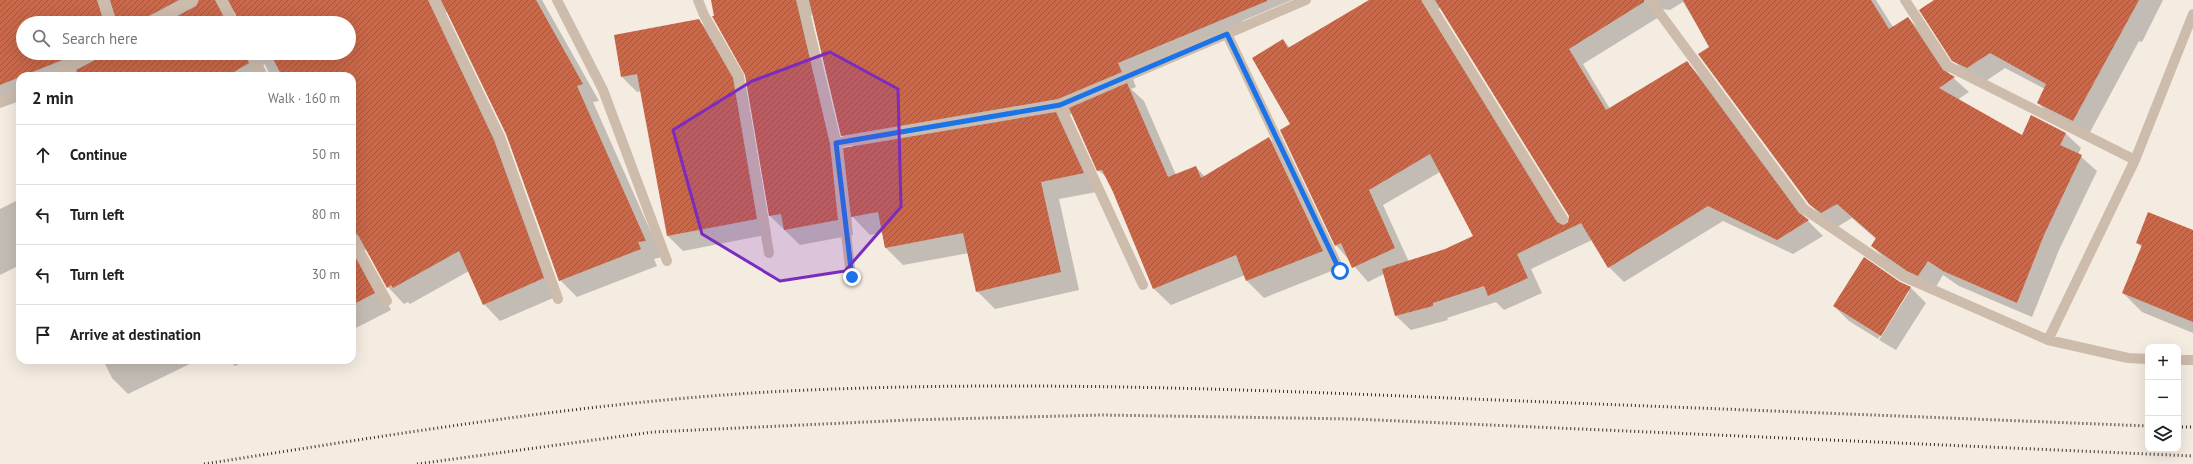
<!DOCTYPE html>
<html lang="en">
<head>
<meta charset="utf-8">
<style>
	body { margin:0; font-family:"PT Sans",sans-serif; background:#f6f6f6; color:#202124 }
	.controls { position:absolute; right:12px; bottom:12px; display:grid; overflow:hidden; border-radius:8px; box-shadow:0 4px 16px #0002 }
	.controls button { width:36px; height:36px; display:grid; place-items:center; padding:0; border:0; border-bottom:1px solid #e0e0e0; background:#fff; color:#202124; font:20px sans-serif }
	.stop { position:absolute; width:12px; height:12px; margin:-9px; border:3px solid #1a73e8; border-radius:50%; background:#fff }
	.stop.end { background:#1a73e8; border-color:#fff; box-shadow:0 1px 4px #0008 }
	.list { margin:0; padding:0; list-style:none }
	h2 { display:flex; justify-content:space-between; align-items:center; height:52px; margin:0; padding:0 16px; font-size:17px }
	h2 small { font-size:13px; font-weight:400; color:#757577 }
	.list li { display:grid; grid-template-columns:26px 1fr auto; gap:12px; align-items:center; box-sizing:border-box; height:60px; padding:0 16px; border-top:1px solid #e0e0e0 }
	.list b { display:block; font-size:15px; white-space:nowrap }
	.list em { font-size:13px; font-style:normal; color:#757577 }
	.icon { flex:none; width:22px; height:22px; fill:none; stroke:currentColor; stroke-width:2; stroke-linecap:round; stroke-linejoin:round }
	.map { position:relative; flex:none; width:2193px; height:464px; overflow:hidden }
	.search { position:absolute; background:#fff; box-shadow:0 4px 16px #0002; left:16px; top:16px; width:340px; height:44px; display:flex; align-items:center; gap:10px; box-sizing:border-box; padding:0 14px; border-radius:22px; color:#757577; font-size:15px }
	.panel { position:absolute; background:#fff; box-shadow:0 4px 16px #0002; left:16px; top:72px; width:340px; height:292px; border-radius:12px }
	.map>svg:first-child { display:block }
	.shadow { fill:#0003; fill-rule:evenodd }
	.building { fill:url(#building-hatch) }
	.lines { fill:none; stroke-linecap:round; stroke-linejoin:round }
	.minor { stroke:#cdbbac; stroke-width:10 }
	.rail { stroke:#3b302b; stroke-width:3; stroke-dasharray:1 3; stroke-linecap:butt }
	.route { stroke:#1a73e8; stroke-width:5 }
	.marked { fill:#7b2cbf; fill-opacity:0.2; stroke:#7b2cbf; stroke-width:3; stroke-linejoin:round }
</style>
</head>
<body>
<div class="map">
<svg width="2193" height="464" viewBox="0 0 2193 464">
	<defs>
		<pattern id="building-hatch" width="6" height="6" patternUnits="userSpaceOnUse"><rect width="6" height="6" fill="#c8694b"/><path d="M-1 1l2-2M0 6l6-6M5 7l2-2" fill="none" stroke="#a4573f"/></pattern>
	</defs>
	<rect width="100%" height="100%" fill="#f4ebe1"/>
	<!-- shadow -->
	<path class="shadow" d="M 0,0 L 542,0 L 599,101 L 593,102 L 662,257 L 654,259 L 657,266 L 577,297 L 560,280 L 507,134 L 448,11 L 445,13 L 510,157 L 560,295 L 500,321 L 484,304 L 469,271 L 410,304 L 408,302 L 404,304 L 388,287 L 367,249 L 363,251 L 362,258 L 391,310 L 352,330 L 352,76 L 270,76 L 265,64 L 262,67 L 263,76 L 20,76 L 20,101 L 0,108 ZM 235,10 L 241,23 L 349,23 L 349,53 L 23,53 L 23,23 L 114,23 L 113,19 L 116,13 L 118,23 L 233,23 L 231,14 Z
		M 712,0 L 1292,0 L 1242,21 L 1246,31 L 1133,79 L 1136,87 L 1131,89 L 1144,101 L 1176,175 L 1196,167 L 1205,177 L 1269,138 L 1286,155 L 1339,268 L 1264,298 L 1247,281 L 1245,275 L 1171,305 L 1154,289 L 1108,179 L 1098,170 L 1072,114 L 1059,116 L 1074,131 L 1102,191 L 1059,199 L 1079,290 L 995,309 L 977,291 L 969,253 L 903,265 L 885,247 L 883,232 L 870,235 L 851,215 L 853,235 L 800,245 L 770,216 L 746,75 L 715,17 ZM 812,12 L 842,135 L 854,148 L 845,157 L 811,17 Z
		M 1371,0 L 1876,0 L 1893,27 L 1908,18 L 1923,33 L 1950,75 L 1969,92 L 1957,100 L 2022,137 L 2032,116 L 2066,134 L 2081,148 L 2078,154 L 2097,171 L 2059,250 L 2032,317 L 1959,286 L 1943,275 L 1934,290 L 1887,261 L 1872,246 L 1876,239 L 1852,218 L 1837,227 L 1825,219 L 1809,204 L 1683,2 L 1670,10 L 1661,9 L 1659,17 L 1583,64 L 1610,109 L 1686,62 L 1701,77 L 1807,220 L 1823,236 L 1793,254 L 1723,221 L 1624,282 L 1609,267 L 1592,240 L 1531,269 L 1542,293 L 1504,310 L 1496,302 L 1447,318 L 1448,320 L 1411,330 L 1396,316 L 1384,274 L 1368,282 L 1336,245 L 1292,125 L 1283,40 L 1290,48 ZM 1441,8 L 1570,215 L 1570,222 L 1564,226 L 1436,19 L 1438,9 ZM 1440,172 L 1474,237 L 1445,250 L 1409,262 L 1383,205 Z
		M 1936,0 L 2163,0 L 2142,42 L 2139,41 L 2088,136 L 2053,118 L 2038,103 L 2045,89 L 2005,68 L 1983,83 L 1969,76 L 1953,60 Z
		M 698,20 L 714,35 L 747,94 L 771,234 L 683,251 L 668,236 L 641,91 L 637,92 L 622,77 Z
		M 20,199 L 20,265 L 0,275 L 0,209 Z
		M 2193,232 L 2193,333 L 2142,312 L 2123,293 L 2142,247 L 2137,243 Z
		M 1900,283 L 1911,288 L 1926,303 L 1896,350 L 1879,340 L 1909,292 L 1908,291 L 1878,339 L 1849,321 L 1834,306 Z
		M 103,360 L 198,360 L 128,394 L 112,378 Z
		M 228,360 L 247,360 L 235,366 Z"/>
	<!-- building -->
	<path class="building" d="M 0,0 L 97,0 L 104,23 L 23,23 L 23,53 L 80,53 L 0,85 Z
		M 110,0 L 179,0 L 147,17 L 144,23 L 117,23 Z
		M 199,0 L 215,0 L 227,23 L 164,23 L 196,6 Z
		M 228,0 L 428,0 L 494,140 L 544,278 L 483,305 L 459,251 L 393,288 L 391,285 L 387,288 L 358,235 L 352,232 L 352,76 L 282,76 L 270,53 L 349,53 L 349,23 L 240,23 Z
		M 441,0 L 536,0 L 583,84 L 577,86 L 646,241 L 638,242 L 641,249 L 559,281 L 506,134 Z
		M 711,0 L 796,0 L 830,144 L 838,220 L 784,230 L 781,214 L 769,216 L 745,75 L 712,16 L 714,16 Z
		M 809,0 L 1267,0 L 1267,1 L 1118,63 L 1122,72 L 1058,99 L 841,136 Z
		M 1369,0 L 1421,0 L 1557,222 L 1563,225 L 1568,222 L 1569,216 L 1435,0 L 1644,0 L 1644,2 L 1569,49 L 1606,110 L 1687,61 L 1799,213 L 1809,220 L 1777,240 L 1708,206 L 1608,268 L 1581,223 L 1517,254 L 1528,278 L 1488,296 L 1484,286 L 1433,303 L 1433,306 L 1395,316 L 1382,269 L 1445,249 L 1473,236 L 1430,154 L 1369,190 L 1395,248 L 1352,268 L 1341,243 L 1335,246 L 1280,130 L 1290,124 L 1252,58 L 1283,39 L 1288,48 Z
		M 1683,0 L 1871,0 L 1889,29 L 1908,17 L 1943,70 L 1955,77 L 1939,88 L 2022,135 L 2031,115 L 2066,133 L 2060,145 L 2082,155 L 2044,235 L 2017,303 L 1943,271 L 1928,261 L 1918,276 L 1907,271 L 1871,246 L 1876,238 L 1837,204 L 1821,213 L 1809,204 L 1698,54 L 1709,47 Z
		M 1934,0 L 2139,0 L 2073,121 L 2037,103 L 2046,84 L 1990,53 L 1967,68 L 1952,61 L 1919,10 Z
		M 699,19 L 733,78 L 757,219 L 667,236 L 637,74 L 621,77 L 614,35 Z
		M 100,53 L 245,53 L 249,63 L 227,76 L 79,76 L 76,70 L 97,59 Z
		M 1127,83 L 1168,177 L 1196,166 L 1201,178 L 1269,137 L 1323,251 L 1246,281 L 1236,255 L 1153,289 L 1113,192 L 1102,170 L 1097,171 L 1069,108 Z
		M 1056,112 L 1084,173 L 1041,182 L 1061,272 L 976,292 L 963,233 L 885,248 L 878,212 L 851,217 L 843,148 Z
		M 2148,212 L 2193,230 L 2193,322 L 2122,293 L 2142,245 L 2136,243 Z
		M 352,251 L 375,293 L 352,305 Z
		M 1864,257 L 1900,282 L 1911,287 L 1881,336 L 1833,306 Z"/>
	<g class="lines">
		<!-- minor -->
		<path class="minor" d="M 103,0 L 111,23
			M 221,0 L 234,23
			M 434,0 L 500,137 L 558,299
			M 557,0 L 603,90 L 667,261
			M 698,0 L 704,15 L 739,76 L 769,253
			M 802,0 L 836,143 L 851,277
			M 1427,0 L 1563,219
			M 1650,0 L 1804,209 L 1904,277 L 2048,340 L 2128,358 L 2148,359
			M 1905,0 L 1948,66 L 2135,160
			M 150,23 L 193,0
			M 1227,34 L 1340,271
			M 251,53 L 263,76
			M 52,76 L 94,53
			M 0,102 L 20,92
			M 1060,105 L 1143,285
			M 836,143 L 1060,105 L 1306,0
			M 352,238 L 387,301
			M 2048,340 L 2135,160 L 2193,14
			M 2178,360 L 2193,360"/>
		<!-- rail -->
		<path class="rail" d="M 2178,427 L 2193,427
			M 204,464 C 397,434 591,401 787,391 C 1015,380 1244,389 1472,399 C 1698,408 1923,417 2148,426
			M 417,464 L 653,432 L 908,420 L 1102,415 L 1354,419 L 2193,456"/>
	</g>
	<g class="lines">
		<!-- route -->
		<path class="route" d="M 852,277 L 836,143 L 1060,105 L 1227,34 L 1340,271"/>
	</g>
	<!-- marked area -->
	<path class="marked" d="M 830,52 L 898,89 L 901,207 L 845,271 L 780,281 L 702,234 L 673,130 L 752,81 Z"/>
</svg>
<div class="controls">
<button>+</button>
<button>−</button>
<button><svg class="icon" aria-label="layers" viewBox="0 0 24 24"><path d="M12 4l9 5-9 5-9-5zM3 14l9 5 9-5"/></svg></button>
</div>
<div class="stop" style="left:1340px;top:271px"></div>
<div class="stop end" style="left:852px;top:277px"></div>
<div class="search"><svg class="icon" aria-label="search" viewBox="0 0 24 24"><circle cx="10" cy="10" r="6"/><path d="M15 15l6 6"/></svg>Search here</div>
<section class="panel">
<h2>2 min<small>Walk · 160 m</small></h2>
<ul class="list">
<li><svg class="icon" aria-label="ahead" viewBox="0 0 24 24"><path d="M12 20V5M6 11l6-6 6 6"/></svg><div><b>Continue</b></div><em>50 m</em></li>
<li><svg class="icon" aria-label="left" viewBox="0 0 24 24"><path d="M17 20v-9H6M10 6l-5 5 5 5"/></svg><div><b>Turn left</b></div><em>80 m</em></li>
<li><svg class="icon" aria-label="left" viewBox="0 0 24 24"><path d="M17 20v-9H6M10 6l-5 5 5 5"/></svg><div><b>Turn left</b></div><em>30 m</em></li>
<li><svg class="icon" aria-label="arrive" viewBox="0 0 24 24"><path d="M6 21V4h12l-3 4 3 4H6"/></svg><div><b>Arrive at destination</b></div></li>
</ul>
</section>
</div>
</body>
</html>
